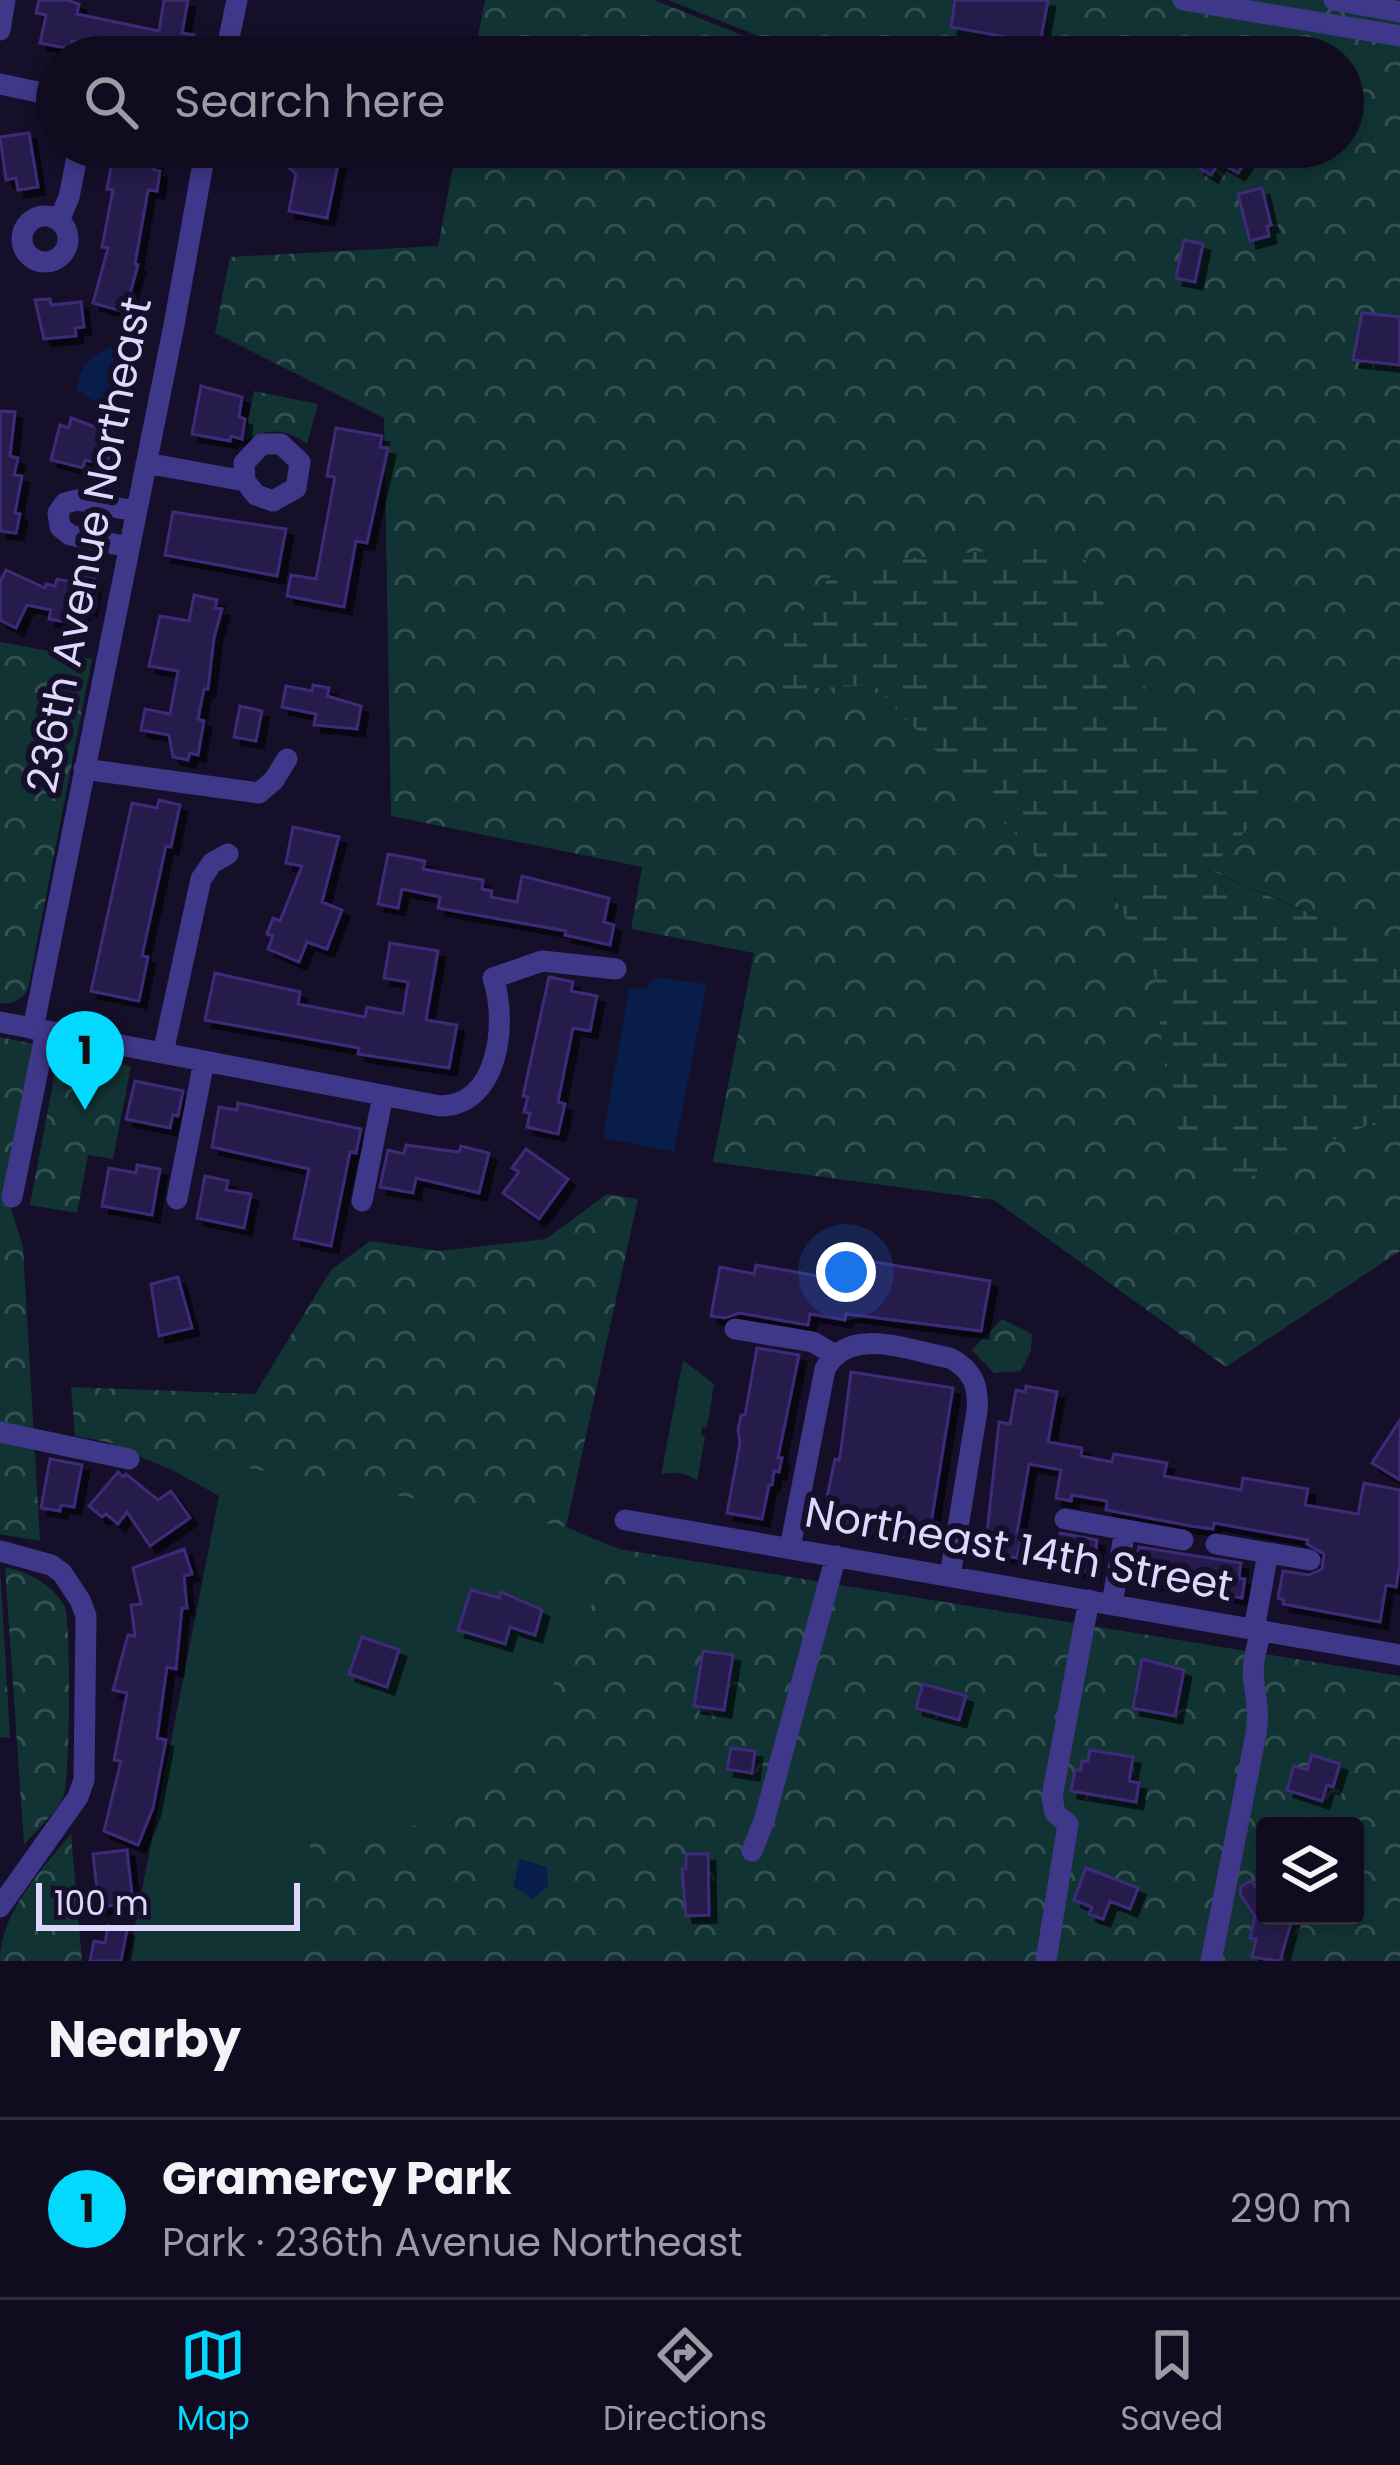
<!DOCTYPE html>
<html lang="en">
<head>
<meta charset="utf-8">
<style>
	body { margin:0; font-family:Poppins,sans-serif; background:#1e192c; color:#f1f3f6 }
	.controls { position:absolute; right:36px; bottom:36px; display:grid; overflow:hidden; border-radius:12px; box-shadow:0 6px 18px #0003 }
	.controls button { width:108px; height:108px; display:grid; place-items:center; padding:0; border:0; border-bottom:3px solid #302b3d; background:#100b1f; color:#f1f3f6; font:60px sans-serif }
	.scale { position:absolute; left:36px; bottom:30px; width:264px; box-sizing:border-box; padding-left:12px; border:6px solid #ded7ff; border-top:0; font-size:33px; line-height:42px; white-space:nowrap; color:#ded7ff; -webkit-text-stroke:9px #150f29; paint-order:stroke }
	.you { position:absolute; left:846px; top:1272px; width:42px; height:42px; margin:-30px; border:9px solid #fff; border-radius:50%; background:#1a73e8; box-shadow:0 0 0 18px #1a73e833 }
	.badge { display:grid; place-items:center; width:78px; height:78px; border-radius:50%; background:#03d9ff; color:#111; font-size:39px; font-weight:700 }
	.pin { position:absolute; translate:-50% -99px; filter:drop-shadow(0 3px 6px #0008) }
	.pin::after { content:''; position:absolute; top:63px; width:42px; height:36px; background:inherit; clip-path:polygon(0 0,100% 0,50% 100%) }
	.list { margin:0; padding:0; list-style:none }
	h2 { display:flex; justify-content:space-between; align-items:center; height:156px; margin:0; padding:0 48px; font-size:51px }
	h2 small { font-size:39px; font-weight:400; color:#9c9ba4 }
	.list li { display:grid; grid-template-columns:78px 1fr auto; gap:36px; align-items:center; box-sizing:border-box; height:180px; padding:0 48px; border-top:3px solid #302b3d }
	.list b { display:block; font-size:45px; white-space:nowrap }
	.list p { margin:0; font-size:39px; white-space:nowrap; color:#9c9ba4 }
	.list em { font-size:39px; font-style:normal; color:#9c9ba4 }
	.icon { flex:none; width:66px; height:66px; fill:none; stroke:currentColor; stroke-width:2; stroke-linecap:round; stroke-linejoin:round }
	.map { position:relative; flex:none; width:1400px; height:1961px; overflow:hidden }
	.search { position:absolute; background:#100b1f; box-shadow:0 6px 18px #0003; left:36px; right:36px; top:36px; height:132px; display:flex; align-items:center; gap:30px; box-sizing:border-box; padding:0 42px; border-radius:66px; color:#9c9ba4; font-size:45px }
	.sheet { height:336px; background:#100b1f }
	nav { display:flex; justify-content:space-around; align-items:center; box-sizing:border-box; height:168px; border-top:3px solid #302b3d; background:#100b1f; font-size:33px; color:#9c9ba4 }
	nav a { display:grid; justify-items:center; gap:6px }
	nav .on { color:#03d9ff }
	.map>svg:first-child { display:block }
	.green { fill:#123334 }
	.forest { fill:url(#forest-crowns); fill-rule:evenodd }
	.wetland { fill:url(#wetland-marsh) }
	.water { fill:#081d49 }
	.building { fill:#271a4b; stroke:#3e2b78; stroke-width:3; filter:url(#shadow) }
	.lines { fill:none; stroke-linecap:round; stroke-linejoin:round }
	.minor { stroke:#3f388a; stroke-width:21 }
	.labels { text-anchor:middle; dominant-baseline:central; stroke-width:12; stroke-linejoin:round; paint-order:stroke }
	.street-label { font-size:42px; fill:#ded7ff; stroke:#150f29 }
</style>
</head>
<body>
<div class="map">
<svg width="1400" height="1961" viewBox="0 0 1400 1961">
	<defs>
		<pattern id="forest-crowns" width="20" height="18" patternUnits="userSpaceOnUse" patternTransform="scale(3)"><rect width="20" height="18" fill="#123334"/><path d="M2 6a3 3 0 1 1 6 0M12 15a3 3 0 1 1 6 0" fill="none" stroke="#345052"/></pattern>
		<pattern id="wetland-marsh" width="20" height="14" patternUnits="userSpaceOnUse" patternTransform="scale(3)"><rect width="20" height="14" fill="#123334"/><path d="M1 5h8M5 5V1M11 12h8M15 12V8" fill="none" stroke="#345052"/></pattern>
		<filter id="shadow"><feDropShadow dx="7" dy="7" stdDeviation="0" flood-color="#0009"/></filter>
	</defs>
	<rect width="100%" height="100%" fill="#150f29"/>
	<!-- green -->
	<path class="green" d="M 683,1360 L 714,1384 L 707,1428 L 702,1427 L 701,1435 L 705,1437 L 697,1481 C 691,1474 670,1470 661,1475 Z
		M 103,1441 L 566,1527 L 619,1549 L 530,1731 L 452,1823 L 311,1834 L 302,1961 L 128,1961 L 219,1496 L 174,1471 Z"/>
	<!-- forest -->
	<path class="forest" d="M 485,0 L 654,0 L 797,57 L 474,57 Z
		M 668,0 L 1400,0 L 1400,951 L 1207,869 L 1279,795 L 1135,679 L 1085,559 L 1050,545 L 781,690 L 874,684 L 1059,881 L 1109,885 L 1155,977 L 1170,1118 L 1224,1188 L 1400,1111 L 1400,1251 L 1226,1367 L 994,1200 L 713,1162 L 754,953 L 631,929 L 642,867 L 391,816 L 384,418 L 215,333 L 230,257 L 438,246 L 457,147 L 1343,147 L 1343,57 L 811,57 Z
		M 254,391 L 318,404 L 307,444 C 285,428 267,428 244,441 Z
		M 0,642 L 92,659 L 28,989 C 22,1000 12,1005 0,1003 Z
		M 0,1037 L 33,1044 L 9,1202 L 23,1247 L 40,1541 L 0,1534 Z
		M 66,1054 L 131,1066 L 113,1159 L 88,1155 L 77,1213 L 30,1205 L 57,1062 Z
		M 607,1194 L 638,1199 L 566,1527 L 75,1436 L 71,1387 L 255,1394 L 331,1270 L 370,1241 L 439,1251 L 546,1239 Z
		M 1002,1319 L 1032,1334 L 1031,1351 L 1021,1371 L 994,1373 L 972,1350 Z
		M 619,1549 L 1400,1676 L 1400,1961 L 302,1961 L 311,1833 L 452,1823 L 530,1731 ZM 1265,1826 L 1355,1826 L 1355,1916 L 1265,1916 Z
		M 0,1565 L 0,1566 L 10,1738 L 0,1737 Z
		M 5,1567 C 29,1572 54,1585 65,1608 C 71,1621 70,1777 64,1794 C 59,1811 35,1831 24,1845 Z
		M 71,1834 L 82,1961 L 0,1961 C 0,1913 42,1869 71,1834 Z"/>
	<!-- wetland -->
	<path class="wetland" d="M 1050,545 L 1085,559 L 1135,679 L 1280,795 L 1208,870 L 1400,951 L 1400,1111 L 1224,1188 L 1170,1118 L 1155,977 L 1109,885 L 1060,882 L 874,685 L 780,690 L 785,632 L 840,565 Z"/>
	<!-- water -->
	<path class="water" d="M 115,346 L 135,357 L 134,380 L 120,402 L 92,400 L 76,389 C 82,362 89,356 115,346 Z
		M 654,977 L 707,984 L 674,1152 L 603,1138 L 629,988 L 645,989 Z
		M 520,1859 L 547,1867 L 548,1886 L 533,1899 L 513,1886 Z"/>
	<!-- building -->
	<path class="building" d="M 39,0 L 67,0 L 79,4 L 77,14 L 159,31 L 164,0 L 188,0 L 182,33 L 194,35 L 190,57 L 105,57 L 103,48 L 72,41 L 71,49 L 40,43 L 46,15 L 36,13 Z
		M 955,0 L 1048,0 L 1040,43 L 951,27 Z
		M 29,133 L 38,187 L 18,190 L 16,178 L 6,180 L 0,137 Z
		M 131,147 L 152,147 L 150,158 L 156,159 L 154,170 L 160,171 L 157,191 L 148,190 L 135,264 L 138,265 L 125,312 L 93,303 L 108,248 L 102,247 L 113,190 L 107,189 L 112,162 L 122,164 L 123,156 L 130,157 Z
		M 266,147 L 308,147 L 318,156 L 339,160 L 327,218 L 289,211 L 296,174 Z
		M 1196,147 L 1254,147 L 1238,173 L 1219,162 L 1211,175 L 1198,167 L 1207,154 Z
		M 1262,188 L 1271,225 L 1267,226 L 1269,236 L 1250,241 L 1238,194 Z
		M 1184,240 L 1203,244 L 1195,282 L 1176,278 Z
		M 50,299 L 51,305 L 81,302 L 84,327 L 75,328 L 76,336 L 44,339 L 35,300 Z
		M 1362,313 L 1400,317 L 1400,365 L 1353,360 Z
		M 201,386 L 242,397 L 239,417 L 245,419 L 242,439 L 231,436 L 230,441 L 192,434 Z
		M 0,411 L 15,412 L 10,456 L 18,458 L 14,475 L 22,476 L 15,513 L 20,514 L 16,533 L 0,531 Z
		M 71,418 L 115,434 L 108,460 L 94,456 L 93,462 L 85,460 L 83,468 L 51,460 L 60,425 L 69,428 Z
		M 336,428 L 382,436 L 380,447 L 388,448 L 367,543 L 356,541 L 344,607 L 287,596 L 291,575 L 316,579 L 335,477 L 327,476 Z
		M 173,512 L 286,529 L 277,576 L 165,555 Z
		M 6,570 L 45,588 L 46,584 L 55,586 L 57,579 L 73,582 L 75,575 L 95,579 L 90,608 L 84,607 L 81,620 L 72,619 L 72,623 L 49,619 L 51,610 L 27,605 L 16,628 L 0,620 L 0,582 Z
		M 194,595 L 217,600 L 215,608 L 222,609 L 214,638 L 208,689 L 204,689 L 198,719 L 204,721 L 198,755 L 190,753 L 188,760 L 173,757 L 169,735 L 141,730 L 145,709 L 170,714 L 178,671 L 149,666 L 160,616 L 189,621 Z
		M 313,685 L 329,688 L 327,696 L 361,706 L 357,729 L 314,725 L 316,714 L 282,707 L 286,686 L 312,691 Z
		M 240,706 L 262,711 L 256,741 L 234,737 Z
		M 159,800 L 180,805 L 171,847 L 166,846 L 142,956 L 148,957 L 139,1001 L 91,991 L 132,803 L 157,808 Z
		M 293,827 L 339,837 L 322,902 L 342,910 L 327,949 L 307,942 L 299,962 L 268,949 L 273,936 L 267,934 L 273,918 L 280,921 L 302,866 L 286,863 Z
		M 388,854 L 425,861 L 423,869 L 483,880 L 482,889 L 492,891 L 491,897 L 517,902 L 522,876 L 609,898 L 604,922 L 614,925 L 610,945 L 565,935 L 566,931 L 438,908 L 440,897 L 402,889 L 398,908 L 378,904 Z
		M 390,943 L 438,951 L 426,1020 L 457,1025 L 449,1068 L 358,1054 L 359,1048 L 205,1020 L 215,973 L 300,992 L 298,1004 L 365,1017 L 367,1007 L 403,1014 L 408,982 L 384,978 Z
		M 549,977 L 573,982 L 571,991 L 597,996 L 590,1031 L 573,1028 L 558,1102 L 565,1104 L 558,1134 L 527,1127 L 530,1113 L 524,1112 L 528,1097 L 523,1096 Z
		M 135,1081 L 183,1091 L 178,1116 L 173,1115 L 170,1128 L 126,1119 Z
		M 238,1103 L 361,1129 L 356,1153 L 350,1152 L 331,1246 L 294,1238 L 309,1169 L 212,1147 L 219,1107 L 237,1110 Z
		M 406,1145 L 459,1152 L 461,1146 L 489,1153 L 479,1193 L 416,1178 L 413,1193 L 380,1187 L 388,1150 L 404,1154 Z
		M 526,1149 L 568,1179 L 539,1219 L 503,1193 L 519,1172 L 512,1168 Z
		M 137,1165 L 160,1169 L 152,1215 L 102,1206 L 109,1168 L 136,1173 Z
		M 205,1176 L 228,1181 L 226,1190 L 251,1194 L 244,1228 L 197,1218 Z
		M 874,1262 L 990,1281 L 981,1331 L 846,1314 L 845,1320 L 810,1314 L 808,1325 L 739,1313 L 725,1318 L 711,1316 L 720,1267 L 754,1274 L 756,1265 L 824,1277 L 826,1267 L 860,1273 L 860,1268 L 873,1271 Z
		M 178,1277 L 192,1328 L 159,1336 L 151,1284 Z
		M 757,1348 L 799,1355 L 778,1458 L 782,1458 L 779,1472 L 774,1471 L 772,1485 L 769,1485 L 762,1519 L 727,1513 L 740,1443 L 738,1430 L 741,1415 L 745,1415 Z
		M 851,1372 L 953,1388 L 928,1542 L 822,1521 L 835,1459 L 839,1460 L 841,1450 Z
		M 1026,1386 L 1057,1392 L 1048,1442 L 1082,1448 L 1081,1456 L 1112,1462 L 1114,1454 L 1167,1463 L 1164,1476 L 1241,1490 L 1243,1478 L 1308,1489 L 1305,1505 L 1358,1514 L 1364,1483 L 1400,1490 L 1400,1563 L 1396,1587 L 1386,1585 L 1380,1622 L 1283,1604 L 1284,1600 L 1278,1598 L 1283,1571 L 1309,1575 L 1322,1569 L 1324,1554 L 1307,1544 L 1308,1540 L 1214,1523 L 1213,1529 L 1191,1526 L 1106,1510 L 1107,1501 L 1072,1495 L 1071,1501 L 1056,1498 L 1061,1470 L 1029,1464 L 1017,1533 L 1022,1534 L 1017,1558 L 985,1552 L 999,1422 L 1010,1424 L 1016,1390 L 1025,1392 Z
		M 1400,1420 L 1400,1480 L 1372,1463 Z
		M 50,1459 L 82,1465 L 74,1507 L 61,1505 L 60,1511 L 41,1508 Z
		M 118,1472 L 123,1477 L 126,1474 L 158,1500 L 171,1491 L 190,1518 L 150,1546 L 127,1512 L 118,1524 L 106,1514 L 102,1517 L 89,1506 Z
		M 1060,1533 L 1097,1540 L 1093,1573 L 1054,1566 Z
		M 1139,1547 L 1241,1563 L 1239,1578 L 1245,1579 L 1242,1598 L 1139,1580 L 1140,1574 L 1133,1573 Z
		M 184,1549 L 192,1574 L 184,1576 L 187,1608 L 182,1608 L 176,1669 L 167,1667 L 157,1738 L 166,1740 L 153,1808 L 138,1845 L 104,1831 L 121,1761 L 114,1760 L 127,1693 L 113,1690 L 128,1635 L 135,1636 L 131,1605 L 141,1604 L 133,1568 Z
		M 471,1590 L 499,1598 L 501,1592 L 542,1610 L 535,1635 L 510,1627 L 505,1644 L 458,1630 Z
		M 362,1637 L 399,1650 L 387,1687 L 349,1674 Z
		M 703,1651 L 733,1655 L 724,1710 L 694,1706 Z
		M 1142,1659 L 1184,1670 L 1175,1716 L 1133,1708 Z
		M 923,1684 L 966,1696 L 959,1720 L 916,1708 Z
		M 731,1748 L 755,1751 L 752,1773 L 727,1769 Z
		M 1090,1750 L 1133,1757 L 1129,1781 L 1139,1783 L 1136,1802 L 1071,1791 L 1075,1770 L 1081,1770 L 1082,1761 L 1088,1762 Z
		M 1312,1755 L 1340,1764 L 1333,1787 L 1327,1785 L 1322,1801 L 1287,1790 L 1294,1766 L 1307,1770 Z
		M 127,1850 L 133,1903 L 99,1907 L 93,1854 Z
		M 686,1854 L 708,1854 L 709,1915 L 686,1916 L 682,1869 L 686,1869 Z
		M 1086,1868 L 1138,1888 L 1130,1909 L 1110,1901 L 1103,1919 L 1089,1914 L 1092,1907 L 1074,1900 Z
		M 1251,1880 L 1265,1901 L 1265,1916 L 1293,1916 L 1280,1961 L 1252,1957 L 1256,1939 L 1250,1938 L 1255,1916 L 1240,1894 L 1241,1887 Z
		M 108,1926 L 127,1930 L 121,1961 L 90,1961 L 94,1941 L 105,1943 Z"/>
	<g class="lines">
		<!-- minor -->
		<path class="minor" d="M 1183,0 L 1400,36
			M 1334,0 L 1400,12
			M 0,30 L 5,0
			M 225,57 L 237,0
			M 0,84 L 57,96
			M22 239a23 23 0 1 1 46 0a23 23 0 1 1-46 0Z
			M 59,221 L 69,197 L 79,147
			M 146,463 L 245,481 L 256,495 L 273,501 L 296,488 L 300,462 L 281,444 L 262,444 L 244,463 L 245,481
			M 128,547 L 70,535 L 60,527 L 58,513 L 65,503 L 77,500 L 135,511
			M 84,769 L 259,793 L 274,780 L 287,759
			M 0,1022 L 440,1106 C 499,1106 508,1022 493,978 L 542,961 L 616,969
			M 33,1029 L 174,325 L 206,147
			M 163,1053 L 201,879 L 212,863 L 228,854
			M 12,1197 L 46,1031
			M 177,1199 L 204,1061
			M 362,1201 L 383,1095
			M 735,1329 L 813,1342 L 833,1354
			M 0,1432 L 129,1459
			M 1065,1519 L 1183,1540
			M 625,1520 L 1400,1655
			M 1216,1544 L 1310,1560
			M 790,1548 L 825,1369 C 849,1324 909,1351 950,1358 C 973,1370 979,1386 977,1411 L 950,1576
			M 0,1551 L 51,1565 L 62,1573 L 80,1600 L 86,1616 L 84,1780 L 78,1797 L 0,1907
			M 1112,1604 L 1125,1530
			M 1254,1629 L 1268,1553
			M 752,1851 L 764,1821 L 836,1556
			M 1046,1961 L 1068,1824 L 1055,1813 L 1052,1797 L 1089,1600
			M 1211,1961 L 1256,1734 C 1259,1710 1257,1706 1254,1683 C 1251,1666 1257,1647 1261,1630"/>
	</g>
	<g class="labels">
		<!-- street labels -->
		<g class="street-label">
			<text transform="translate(89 545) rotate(-79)">236th Avenue Northeast</text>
			<text transform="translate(1019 1549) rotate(10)">Northeast 14th Street</text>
		</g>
	</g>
</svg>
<div class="controls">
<button><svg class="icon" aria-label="layers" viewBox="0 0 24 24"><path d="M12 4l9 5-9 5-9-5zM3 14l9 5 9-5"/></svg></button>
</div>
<div class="scale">100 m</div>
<div class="you"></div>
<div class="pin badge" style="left:85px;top:1110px">1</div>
<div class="search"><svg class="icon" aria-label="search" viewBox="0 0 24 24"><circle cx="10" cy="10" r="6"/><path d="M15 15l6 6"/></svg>Search here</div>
</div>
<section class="sheet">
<h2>Nearby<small></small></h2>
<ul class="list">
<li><span class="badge">1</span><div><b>Gramercy Park</b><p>Park · 236th Avenue Northeast</p></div><em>290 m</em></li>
</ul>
</section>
<nav>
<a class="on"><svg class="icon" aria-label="map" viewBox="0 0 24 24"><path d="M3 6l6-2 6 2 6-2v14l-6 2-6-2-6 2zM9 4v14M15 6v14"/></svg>Map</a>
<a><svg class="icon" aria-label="directions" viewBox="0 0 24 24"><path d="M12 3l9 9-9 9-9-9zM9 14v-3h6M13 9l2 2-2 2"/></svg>Directions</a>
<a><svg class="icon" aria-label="saved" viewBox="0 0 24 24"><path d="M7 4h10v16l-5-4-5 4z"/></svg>Saved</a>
</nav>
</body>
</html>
